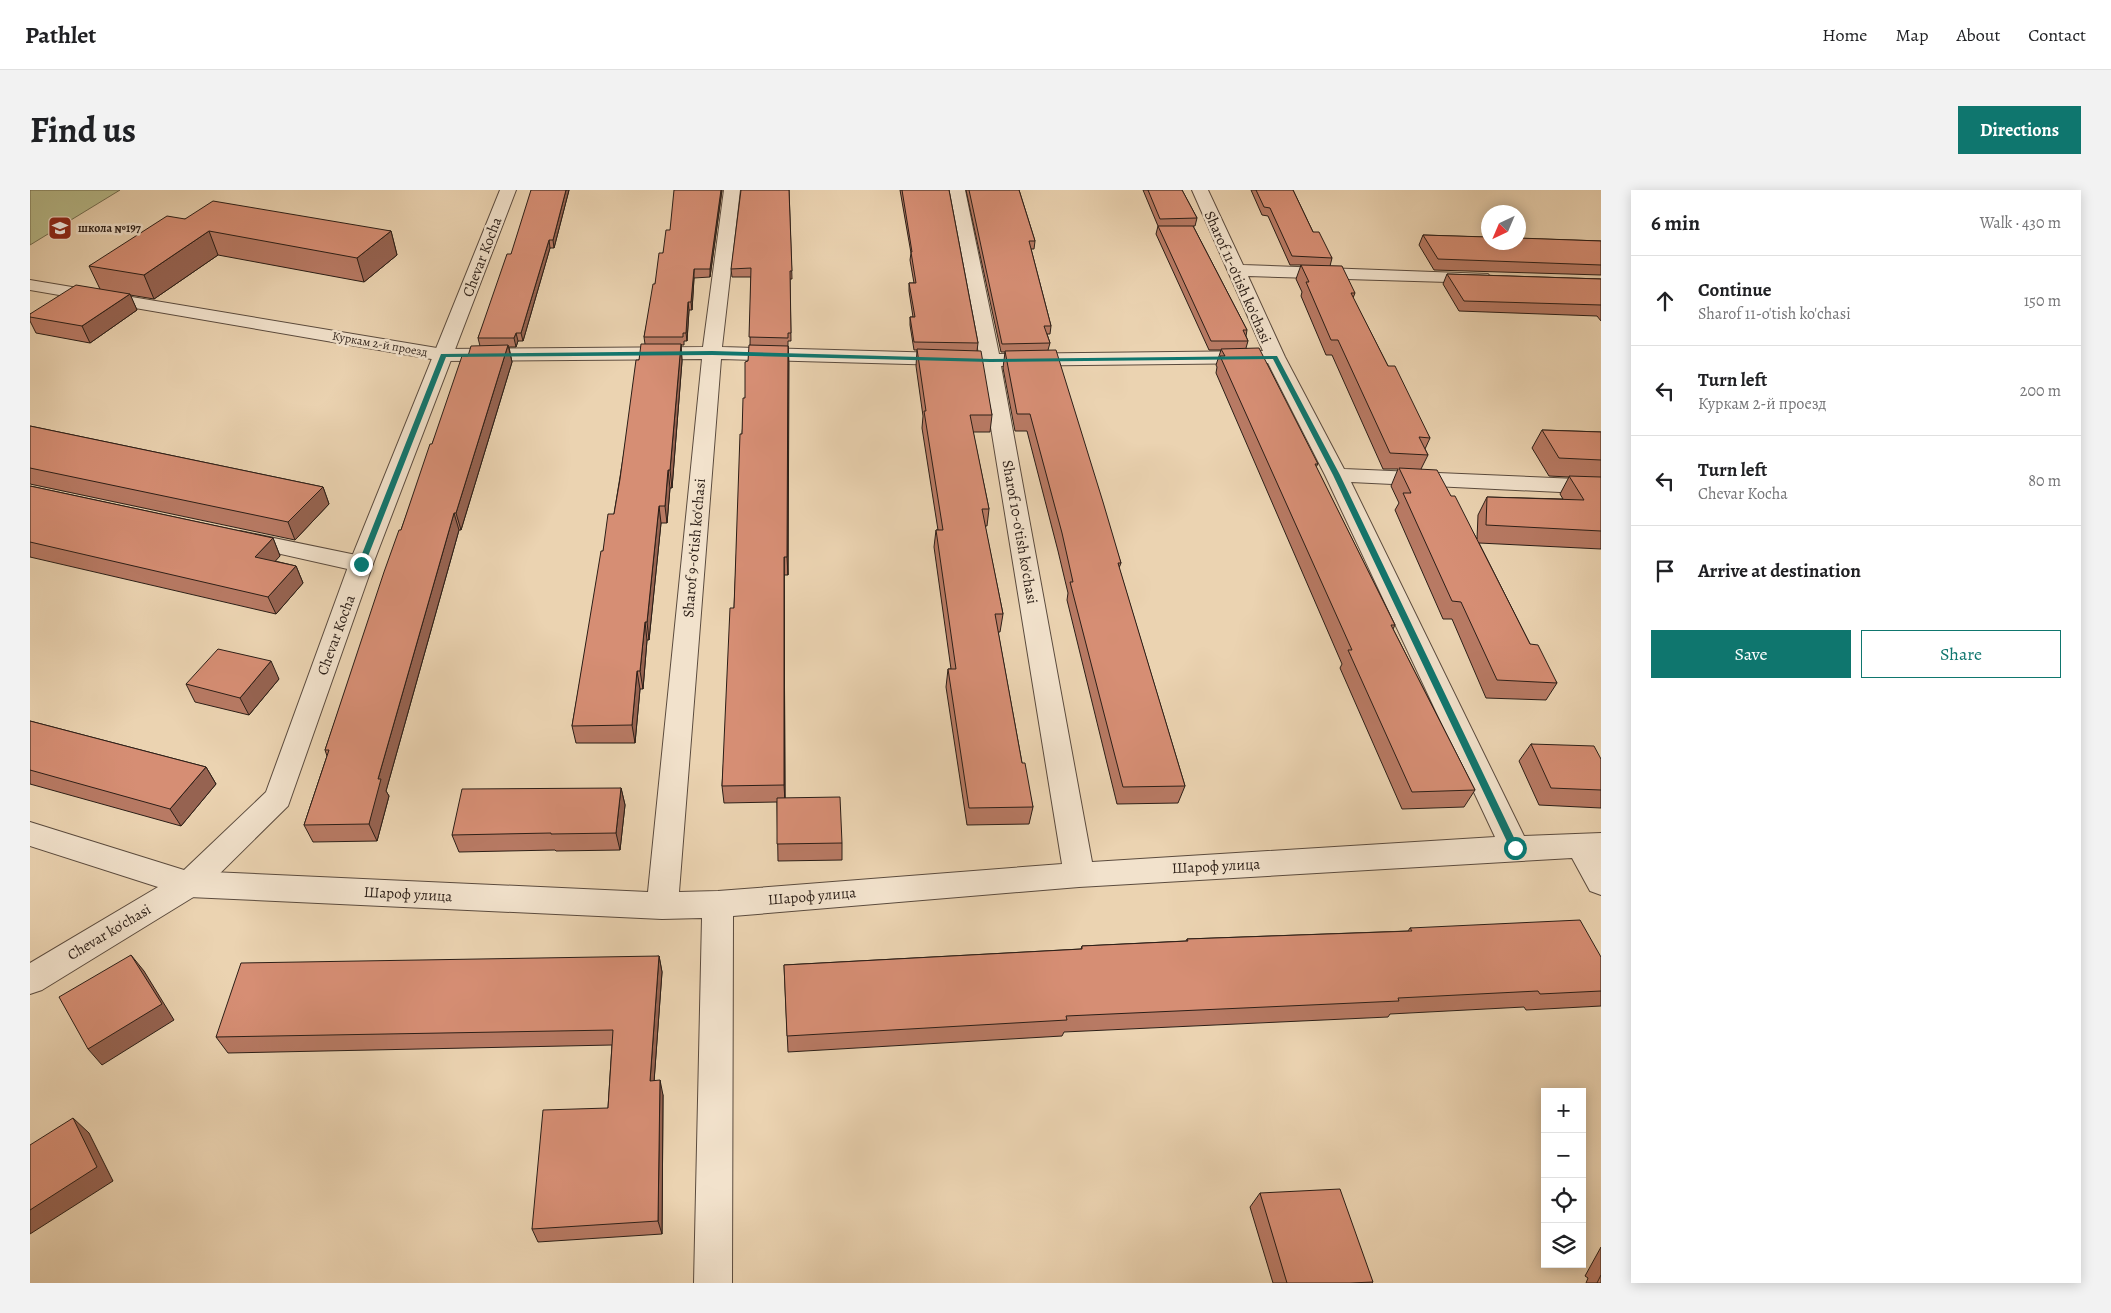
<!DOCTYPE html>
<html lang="en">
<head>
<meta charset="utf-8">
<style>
	body { margin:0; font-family:Alegreya,serif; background:#f2f2f2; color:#202124 }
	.controls { position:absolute; right:15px; bottom:15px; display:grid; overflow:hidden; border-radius:0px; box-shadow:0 2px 12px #0003 }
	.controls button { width:45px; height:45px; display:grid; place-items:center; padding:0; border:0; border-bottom:1px solid #e0e0e0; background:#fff; color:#202124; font:25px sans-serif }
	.compass { position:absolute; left:1451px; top:15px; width:45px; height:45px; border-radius:50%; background:#fff; box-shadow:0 2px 12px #0003; rotate:224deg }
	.stop { position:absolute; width:15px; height:15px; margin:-11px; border:4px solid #0f766e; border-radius:50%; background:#fff }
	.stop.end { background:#0f766e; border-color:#fff; box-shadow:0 1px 5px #0008 }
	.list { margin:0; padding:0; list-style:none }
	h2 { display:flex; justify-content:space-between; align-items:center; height:65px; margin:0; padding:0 20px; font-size:21px }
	h2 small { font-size:16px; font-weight:400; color:#757577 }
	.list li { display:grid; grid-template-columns:32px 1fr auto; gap:15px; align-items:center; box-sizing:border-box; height:90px; padding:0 20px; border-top:1px solid #e0e0e0 }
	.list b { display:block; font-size:19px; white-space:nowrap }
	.list p { margin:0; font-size:16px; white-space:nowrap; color:#757577 }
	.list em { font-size:16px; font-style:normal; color:#757577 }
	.actions { display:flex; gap:10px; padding:15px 20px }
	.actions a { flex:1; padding:11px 0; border:1px solid #0f766e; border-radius:0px; text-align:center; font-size:18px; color:#0f766e }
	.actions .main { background:#0f766e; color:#fff }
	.icon { flex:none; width:28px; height:28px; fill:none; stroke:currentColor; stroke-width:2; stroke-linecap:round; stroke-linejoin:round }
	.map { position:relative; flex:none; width:1571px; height:1093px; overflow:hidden; border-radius:0px }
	header { display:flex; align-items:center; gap:30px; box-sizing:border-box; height:70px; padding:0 25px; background:#fff; border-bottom:1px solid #e0e0e0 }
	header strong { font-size:24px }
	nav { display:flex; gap:28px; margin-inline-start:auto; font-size:18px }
	.intro { display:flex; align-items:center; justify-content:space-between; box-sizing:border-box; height:120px; padding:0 30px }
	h1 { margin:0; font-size:35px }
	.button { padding:12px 22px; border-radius:0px; background:#0f766e; color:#fff; font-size:18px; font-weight:700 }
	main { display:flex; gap:30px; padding:0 30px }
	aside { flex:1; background:#fff; border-radius:0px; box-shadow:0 2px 12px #0003 }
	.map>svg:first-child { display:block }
	.green { fill:#b8bc8b; stroke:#726d51 }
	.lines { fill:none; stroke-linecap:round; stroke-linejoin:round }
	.minor-casing { stroke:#5b4b3e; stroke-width:2 }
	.tertiary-casing { stroke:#5b4b3e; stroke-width:2 }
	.minor { fill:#f2e2cc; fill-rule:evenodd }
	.tertiary { fill:#f2e2cc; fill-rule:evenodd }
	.wall { fill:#b87a64; stroke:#2b1e17 }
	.shaded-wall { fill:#966351; stroke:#2b1e17 }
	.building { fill:#d68e74; stroke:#2b1e17 }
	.route { fill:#0f766e }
	.labels { text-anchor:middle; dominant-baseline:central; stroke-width:5; stroke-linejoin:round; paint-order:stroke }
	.far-poi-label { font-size:12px; font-weight:bold; fill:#2b1e17; stroke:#f2e2cc; text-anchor:start }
	.far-street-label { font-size:12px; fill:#2b1e17; stroke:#f2e2cc }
	.street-label { font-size:15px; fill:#2b1e17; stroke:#f2e2cc }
</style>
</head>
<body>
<header>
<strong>Pathlet</strong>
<nav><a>Home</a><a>Map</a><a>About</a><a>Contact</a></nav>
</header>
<div class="intro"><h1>Find us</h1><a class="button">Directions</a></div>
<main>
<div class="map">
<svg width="1571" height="1093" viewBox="0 0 1571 1093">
	<rect width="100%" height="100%" fill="#ebd3b1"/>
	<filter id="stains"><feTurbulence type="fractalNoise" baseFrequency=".004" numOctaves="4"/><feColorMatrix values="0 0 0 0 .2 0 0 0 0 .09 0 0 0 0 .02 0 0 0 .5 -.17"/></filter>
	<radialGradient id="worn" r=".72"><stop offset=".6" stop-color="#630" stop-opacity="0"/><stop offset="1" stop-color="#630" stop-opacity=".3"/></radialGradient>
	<!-- green -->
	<path class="green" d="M 0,0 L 90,0 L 0,55 Z"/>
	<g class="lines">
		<!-- minor casing -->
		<g class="minor-casing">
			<path id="minor" d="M 694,0 L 710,0 L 692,157 L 949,164 L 919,0 L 935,0 L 969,164 L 1233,161 L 1162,0 L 1178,0 L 1213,75 L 1458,84 L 1461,88 L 1458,92 L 1452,93 L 1218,86 L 1255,167 L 1314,279 L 1571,290 L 1571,304 L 1321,292 L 1494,646 L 1571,643 L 1571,705 L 1560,701 L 1542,668 L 1049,697 L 703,726 L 702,1093 L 664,1093 L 672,728 L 632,729 L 159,707 L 148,703 L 144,694 L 148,685 L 159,681 L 618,702 L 672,169 L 413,171 L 0,100 L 0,90 L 413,159 L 673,157 ZM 691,169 L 951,176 L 1032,674 L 688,701 L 649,702 ZM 1238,173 L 1295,285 L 1465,647 L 1062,672 L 971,176 Z
				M 210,341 L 331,366 L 339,369 L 343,374 L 339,379 L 331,382 L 202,353 L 198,348 L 202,343 Z"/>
		</g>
		<!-- tertiary casing -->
		<g class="tertiary-casing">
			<path id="tertiary" d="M 470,0 L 486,0 L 343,374 L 258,616 L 170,703 L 12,800 L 0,804 L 0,773 L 128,697 L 0,656 L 0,632 L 154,680 L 236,602 L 319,374 Z"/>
		</g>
		<!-- minor -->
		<use href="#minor" class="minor"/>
		<!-- tertiary -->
		<use href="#tertiary" class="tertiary"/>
	</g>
	<!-- wall -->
	<path class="wall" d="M 539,0 L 524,58 L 520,58 L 493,151 L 488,151 L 486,157 L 479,157 L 482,172 L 431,340 L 429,340 L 356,601 L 359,606 L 347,651 L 283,652 L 274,635 L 297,566 L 295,560 L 371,340 L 402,254 L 438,166 L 450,156 L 448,148 L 481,64 Z
		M 692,0 L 680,87 L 664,88 L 662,120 L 659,120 L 657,151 L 654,151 L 654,155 L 651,155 L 652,171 L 642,298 L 640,298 L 637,333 L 631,333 L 619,450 L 617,450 L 613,499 L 610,499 L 605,553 L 546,553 L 542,536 L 573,361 L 584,324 L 609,170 L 615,154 L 614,147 L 625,94 L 633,63 L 640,40 Z
		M 759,0 L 762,89 L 760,89 L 761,151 L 758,151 L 758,385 L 754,385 L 755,608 L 812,653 L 812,670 L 748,671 L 747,612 L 694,613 L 692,596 L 704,418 L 712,244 L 720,155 L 721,87 L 702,87 L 701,79 Z
		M 870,0 L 919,0 L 948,153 L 947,161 L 962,225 L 960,242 L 943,242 L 959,319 L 957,336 L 955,336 L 973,424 L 970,442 L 968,442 L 992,573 L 1003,617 L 999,634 L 937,635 L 916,497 L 918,479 L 921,479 L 904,357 L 906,340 L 908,340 L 892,238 L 893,226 L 886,176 L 887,160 L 884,160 L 880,135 L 880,127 L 883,127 L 879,101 L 879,93 L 884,93 L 880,70 L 881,63 Z
		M 936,0 L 989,0 L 1005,51 L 1004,59 L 1001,59 L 1021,136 L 1020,144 L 1017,144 L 1020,153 L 1018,160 L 1091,373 L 1089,378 L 1155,596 L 1148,613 L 1087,614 L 1037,410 L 1038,403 L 1028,361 L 997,241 L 985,241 L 973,178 L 975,162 L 971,162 Z
		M 1113,0 L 1152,0 L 1167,28 L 1165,36 L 1163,36 L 1217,140 L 1216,146 L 1218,151 L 1216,158 L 1288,274 L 1286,277 L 1365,435 L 1363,439 L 1445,600 L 1434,617 L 1372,619 L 1310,478 L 1312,474 L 1186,183 L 1187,177 L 1186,175 L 1191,160 L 1179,160 L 1126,44 L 1128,36 Z
		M 1221,0 L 1263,0 L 1283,42 L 1302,68 L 1300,76 L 1325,103 L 1323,108 L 1358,176 L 1400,248 L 1395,259 L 1398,265 L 1391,279 L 1421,306 L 1447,349 L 1448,325 L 1457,307 L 1533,309 L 1530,304 L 1539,287 L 1519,286 L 1502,258 L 1512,240 L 1571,242 L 1571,359 L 1449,353 L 1500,454 L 1527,493 L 1516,510 L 1456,508 L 1422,429 L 1413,429 L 1365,320 L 1369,313 L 1361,296 L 1368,279 L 1353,279 L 1302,165 L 1296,165 L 1271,106 L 1272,102 L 1266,89 L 1271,75 L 1260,75 L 1238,26 L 1232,25 Z
		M 155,29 L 361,41 L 367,65 L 334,92 L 188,65 L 124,109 L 100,105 L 107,120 L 60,153 L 6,143 L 0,131 L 0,124 L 70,99 L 59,76 Z
		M 1393,45 L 1571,51 L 1571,85 L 1404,80 L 1389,55 Z
		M 1417,84 L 1571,89 L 1571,131 L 1567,126 L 1429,121 L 1413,94 Z
		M 0,236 L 293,297 L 299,314 L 265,350 L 0,294 Z
		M 0,296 L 243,348 L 250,366 L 245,371 L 266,376 L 273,393 L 246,424 L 0,367 Z
		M 249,489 L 219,525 L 165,512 L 156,494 Z
		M 0,531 L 176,577 L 186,594 L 151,636 L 0,594 Z
		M 1501,554 L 1571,569 L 1571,618 L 1509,615 L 1489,571 Z
		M 591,598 L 595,615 L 590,660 L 526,661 L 525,660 L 429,662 L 422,645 Z
		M 1380,738 L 1571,767 L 1571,816 L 1496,820 L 1494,817 L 1360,824 L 1358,827 L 1034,842 L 1032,846 L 758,862 L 754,775 L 1051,759 L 1052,756 L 1156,751 L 1157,749 L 1378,741 Z
		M 629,766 L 632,782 L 624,891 L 633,905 L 632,1044 L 508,1052 L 502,1039 L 578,918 L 582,855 L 198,863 L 186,847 Z
		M 1230,1003 L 1343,1092 L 1342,1093 L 1243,1093 L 1220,1017 Z
		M 1571,1057 L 1571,1093 L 1556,1093 L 1558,1088 L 1555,1086 Z"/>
	<!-- shaded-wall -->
	<path class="shaded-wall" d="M 536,0 L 539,0 L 524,58 L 523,50 Z
		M 691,0 L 692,0 L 680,87 L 680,79 Z
		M 179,41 L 188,65 L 124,109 L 114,85 Z
		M 361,41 L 367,65 L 334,92 L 327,68 Z
		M 519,50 L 520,58 L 493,151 L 491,143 Z
		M 664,79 L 664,88 L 662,120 L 661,112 Z
		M 100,104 L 107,120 L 60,153 L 52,136 Z
		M 658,112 L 659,120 L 657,151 L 656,143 Z
		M 486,143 L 488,151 L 486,157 L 484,148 Z
		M 651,154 L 652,171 L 642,298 L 640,280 Z
		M 478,155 L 482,172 L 431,340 L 426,323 Z
		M 758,156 L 759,173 L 758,385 L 757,367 Z
		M 638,280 L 640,298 L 637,333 L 635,316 Z
		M 293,297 L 299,314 L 265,350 L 258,332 Z
		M 629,316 L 631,333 L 619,450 L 617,432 Z
		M 424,323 L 429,340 L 356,601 L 359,606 L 347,651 L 339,634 L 348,589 Z
		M 243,348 L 250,366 L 233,385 L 225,367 Z
		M 754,367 L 754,385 L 755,612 L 754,595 Z
		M 266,376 L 273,393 L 246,424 L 238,407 Z
		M 615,432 L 617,450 L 613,499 L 610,481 Z
		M 241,471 L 249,489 L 219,525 L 210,508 Z
		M 607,481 L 610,499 L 605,553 L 602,535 Z
		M 176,577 L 186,594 L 151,636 L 140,619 Z
		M 591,598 L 595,615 L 590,660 L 586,643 Z
		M 101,765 L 114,781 L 144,830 L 72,875 L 58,859 Z
		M 629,766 L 632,782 L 623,906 L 620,891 Z
		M 630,890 L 633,905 L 632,1044 L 628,1031 Z
		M 43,928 L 59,943 L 83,991 L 0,1044 L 0,1020 Z"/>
	<!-- building -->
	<path class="building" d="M 501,0 L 536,0 L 523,50 L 519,50 L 491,143 L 486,143 L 484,148 L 448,148 L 477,64 L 481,64 Z
		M 644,0 L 691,0 L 680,79 L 664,79 L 661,112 L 658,112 L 656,143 L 653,143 L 653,147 L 614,147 L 623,94 L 625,94 L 629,63 L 633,63 L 636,40 L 640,40 Z
		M 711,0 L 759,0 L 762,81 L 760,81 L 761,143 L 758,143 L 758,148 L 719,147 L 721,78 L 701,79 Z
		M 872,0 L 919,0 L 948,153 L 884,152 L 880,127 L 885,127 L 879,93 L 886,93 L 881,62 L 882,62 Z
		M 939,0 L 989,0 L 1005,51 L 999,51 L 1021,136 L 1014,136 L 1020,153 L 972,154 Z
		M 1118,0 L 1152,0 L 1167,28 L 1130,29 Z
		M 1226,0 L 1263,0 L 1283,42 L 1289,42 L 1302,68 L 1262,66 L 1240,18 L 1234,17 Z
		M 183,11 L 361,41 L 327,68 L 179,41 L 114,85 L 59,76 L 137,26 L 155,29 Z
		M 1128,36 L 1163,36 L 1217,140 L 1213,140 L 1218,151 L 1181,151 Z
		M 1393,45 L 1458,47 L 1458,52 L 1488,52 L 1488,48 L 1571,51 L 1571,75 L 1408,69 Z
		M 1271,75 L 1312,76 L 1325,103 L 1321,103 L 1358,176 L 1365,176 L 1400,248 L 1389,247 L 1398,265 L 1360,263 L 1308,150 L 1301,150 L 1276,92 L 1279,92 Z
		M 1417,84 L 1571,89 L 1571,115 L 1434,111 Z
		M 46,95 L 100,104 L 52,136 L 0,127 L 0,124 Z
		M 611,154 L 651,154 L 640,280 L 638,280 L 635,316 L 629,316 L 617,432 L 615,432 L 610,481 L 607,481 L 602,535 L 542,536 L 571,361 L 573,361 L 578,324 L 584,324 L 590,289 L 606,170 L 609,170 Z
		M 478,155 L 426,323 L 424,323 L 348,589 L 351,589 L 339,634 L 274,635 L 299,560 L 295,560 L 354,382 L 369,340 L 371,340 L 400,254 L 402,254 L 432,166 L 438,166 L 441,156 Z
		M 719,155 L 758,156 L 757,367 L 754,367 L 754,595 L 692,596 L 700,418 L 704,418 L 710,244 L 712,244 L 713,208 L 715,208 L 715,172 L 718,171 Z
		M 1229,158 L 1288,274 L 1285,274 L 1365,435 L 1361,435 L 1445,600 L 1382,602 L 1318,460 L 1322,460 L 1190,166 L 1195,166 L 1191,159 Z
		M 887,159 L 951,161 L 962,225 L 940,225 L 959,319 L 952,319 L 973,424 L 965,424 L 992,573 L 995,573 L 1003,617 L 939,618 L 918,479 L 926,479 L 906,340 L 913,340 L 894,221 L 896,221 Z
		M 1026,160 L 1073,312 L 1091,373 L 1088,373 L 1155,596 L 1093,597 L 1040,392 L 1043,392 L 1032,343 L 1000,224 L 987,224 L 975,161 Z
		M 0,236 L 293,297 L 258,332 L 0,278 Z
		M 1512,240 L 1571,242 L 1571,270 L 1529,268 Z
		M 1369,278 L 1407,280 L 1421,306 L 1425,306 L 1500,454 L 1508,455 L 1527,493 L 1467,490 L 1431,412 L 1422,411 L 1373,303 L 1381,303 Z
		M 1539,286 L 1571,287 L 1571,341 L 1456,335 L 1457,307 L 1554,310 Z
		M 0,296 L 243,348 L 225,367 L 266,376 L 238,407 L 0,352 Z
		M 188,459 L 241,471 L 210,508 L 156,494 Z
		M 0,531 L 176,577 L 140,619 L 0,580 Z
		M 1501,554 L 1564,556 L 1571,569 L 1571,600 L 1521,598 Z
		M 591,598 L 586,643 L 521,644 L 521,643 L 422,645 L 432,599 Z
		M 810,607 L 812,653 L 747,654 L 747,608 Z
		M 1550,730 L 1571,767 L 1571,801 L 1510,804 L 1508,801 L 1368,808 L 1369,811 L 1036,826 L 1037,830 L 757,846 L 754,775 L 1052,759 L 1052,756 L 1158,751 L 1157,749 L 1382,741 L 1380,738 Z
		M 101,765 L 132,814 L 58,859 L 29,807 Z
		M 629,766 L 620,891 L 630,890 L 628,1031 L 502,1039 L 513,920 L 578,918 L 583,840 L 186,847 L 211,773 Z
		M 43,928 L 67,977 L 0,1020 L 0,955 Z
		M 1310,999 L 1343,1092 L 1320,1093 L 1257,1093 L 1230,1003 Z
		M 1571,1085 L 1571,1093 L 1567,1093 Z"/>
	<!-- route -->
	<path class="route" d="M 682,161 L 960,169 L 1247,166 L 1310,285 L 1489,658 L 1488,660 L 1482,660 L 1480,658 L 1303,285 L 1243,169 L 960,172 L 682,165 L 416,167 L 335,374 L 331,376 L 328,374 L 411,164 Z"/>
	<!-- icons -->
	<defs>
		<g id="school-square" transform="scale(1.25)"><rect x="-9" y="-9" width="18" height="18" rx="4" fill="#8f2418" stroke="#f2e2cc"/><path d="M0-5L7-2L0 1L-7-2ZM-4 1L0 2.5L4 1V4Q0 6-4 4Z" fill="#fff"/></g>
	</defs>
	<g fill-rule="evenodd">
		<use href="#school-square" x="30" y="38"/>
	</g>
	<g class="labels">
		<!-- far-poi labels -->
		<g class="far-poi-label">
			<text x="48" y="38">школа №197</text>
		</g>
		<!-- far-street labels -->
		<g class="far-street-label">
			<text transform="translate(350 154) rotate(10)">Куркам 2-й проезд</text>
		</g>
		<!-- street labels -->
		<g class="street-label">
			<text transform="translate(452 67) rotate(-69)">Chevar Kocha</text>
			<text transform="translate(1208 87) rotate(66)">Sharof 11-o'tish ko'chasi</text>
			<text transform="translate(990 342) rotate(80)">Sharof 10-o'tish ko'chasi</text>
			<text transform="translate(664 358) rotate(-85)">Sharof 9-o'tish ko'chasi</text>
			<text transform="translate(306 445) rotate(-70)">Chevar Kocha</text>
			<text transform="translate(1186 676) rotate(-3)">Шароф улица</text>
			<text transform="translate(378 704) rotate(3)">Шароф улица</text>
			<text transform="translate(782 706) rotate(-5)">Шароф улица</text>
			<text transform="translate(79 742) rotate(-31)">Chevar ko'chasi</text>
		</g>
	</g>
	<rect width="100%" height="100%" filter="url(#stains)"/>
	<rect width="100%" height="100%" fill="url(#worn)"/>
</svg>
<div class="controls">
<button>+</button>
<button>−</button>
<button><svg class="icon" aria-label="locate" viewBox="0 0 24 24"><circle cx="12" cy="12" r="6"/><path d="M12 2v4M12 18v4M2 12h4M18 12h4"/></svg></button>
<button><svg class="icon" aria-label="layers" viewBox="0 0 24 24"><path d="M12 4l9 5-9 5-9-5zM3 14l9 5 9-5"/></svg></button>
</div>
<svg class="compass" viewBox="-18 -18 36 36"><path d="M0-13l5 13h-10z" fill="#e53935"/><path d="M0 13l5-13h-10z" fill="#757577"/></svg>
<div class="stop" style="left:1485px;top:658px"></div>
<div class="stop end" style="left:331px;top:374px"></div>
</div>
<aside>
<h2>6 min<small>Walk · 430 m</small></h2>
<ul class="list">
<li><svg class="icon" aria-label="ahead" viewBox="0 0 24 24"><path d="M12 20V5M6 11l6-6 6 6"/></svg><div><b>Continue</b><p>Sharof 11-o'tish ko'chasi</p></div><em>150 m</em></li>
<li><svg class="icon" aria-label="left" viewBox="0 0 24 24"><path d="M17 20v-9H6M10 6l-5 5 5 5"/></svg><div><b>Turn left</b><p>Куркам 2-й проезд</p></div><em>200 m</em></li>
<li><svg class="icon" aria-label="left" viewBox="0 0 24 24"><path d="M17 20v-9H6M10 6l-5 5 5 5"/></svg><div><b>Turn left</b><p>Chevar Kocha</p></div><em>80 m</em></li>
<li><svg class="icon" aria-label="arrive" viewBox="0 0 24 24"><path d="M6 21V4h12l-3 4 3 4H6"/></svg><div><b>Arrive at destination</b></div></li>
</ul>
<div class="actions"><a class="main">Save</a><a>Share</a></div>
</aside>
</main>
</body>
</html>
